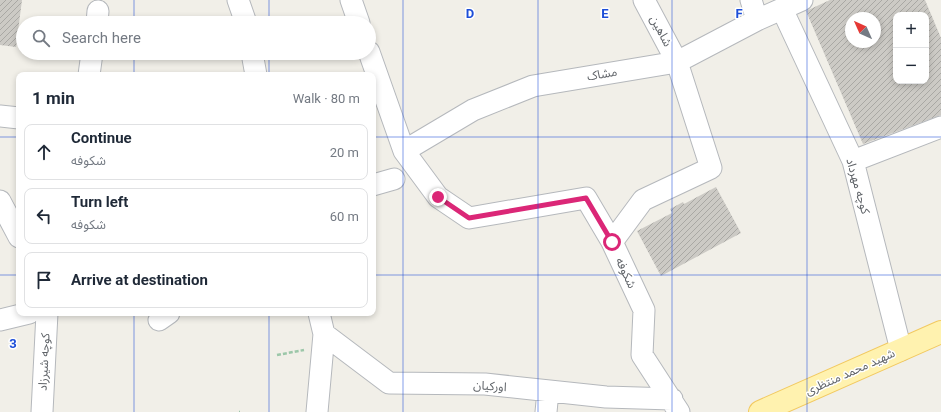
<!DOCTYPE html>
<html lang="en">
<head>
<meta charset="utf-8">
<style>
	body { margin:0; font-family:Roboto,"Noto Sans Arabic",sans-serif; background:#f2f2f3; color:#1f2937 }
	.controls { position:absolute; right:12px; top:12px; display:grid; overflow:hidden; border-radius:8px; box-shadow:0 2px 6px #0003 }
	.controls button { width:36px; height:36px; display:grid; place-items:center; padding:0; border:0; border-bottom:1px solid #e0e1e3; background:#fff; color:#1f2937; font:20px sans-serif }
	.compass { position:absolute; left:845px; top:12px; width:36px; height:36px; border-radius:50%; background:#fff; box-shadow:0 2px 6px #0003; rotate:315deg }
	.stop { position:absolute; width:12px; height:12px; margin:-9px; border:3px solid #db2777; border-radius:50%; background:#fff }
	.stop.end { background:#db2777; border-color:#fff; box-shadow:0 1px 4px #0008 }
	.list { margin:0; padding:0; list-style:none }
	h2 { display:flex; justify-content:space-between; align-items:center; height:52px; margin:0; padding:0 16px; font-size:17px }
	h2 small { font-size:13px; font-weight:400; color:#747a83 }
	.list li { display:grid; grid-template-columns:26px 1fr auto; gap:12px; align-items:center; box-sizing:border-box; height:56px; margin:0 8px 8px; padding:0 8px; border:1px solid #e0e1e3; border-radius:8px }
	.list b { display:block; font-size:15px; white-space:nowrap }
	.list p { margin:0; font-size:13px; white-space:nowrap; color:#747a83 }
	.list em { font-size:13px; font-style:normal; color:#747a83 }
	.icon { flex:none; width:22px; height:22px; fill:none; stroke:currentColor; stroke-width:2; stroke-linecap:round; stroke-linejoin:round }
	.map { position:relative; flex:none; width:941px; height:412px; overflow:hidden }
	.search { position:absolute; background:#fff; box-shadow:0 2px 6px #0003; left:16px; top:16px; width:360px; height:44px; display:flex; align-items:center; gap:10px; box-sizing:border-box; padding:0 14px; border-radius:22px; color:#747a83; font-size:15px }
	.panel { position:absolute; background:#fff; box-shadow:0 2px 6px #0003; left:16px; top:72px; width:360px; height:244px; border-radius:8px }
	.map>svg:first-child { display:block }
	.building { fill:url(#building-hatch); fill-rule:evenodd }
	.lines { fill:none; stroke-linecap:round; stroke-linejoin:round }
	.minor-casing { stroke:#b5b8bc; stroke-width:23 }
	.major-casing { stroke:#f2c960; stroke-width:24 }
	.path { stroke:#9cc7a9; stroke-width:2.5; stroke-dasharray:4 2; stroke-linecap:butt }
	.minor { stroke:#fff; stroke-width:21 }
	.major { stroke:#fff2af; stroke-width:22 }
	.route { stroke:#db2777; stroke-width:5 }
	.grid { fill:none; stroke:#1d4ed8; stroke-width:1; stroke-opacity:0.55 }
	.labels { text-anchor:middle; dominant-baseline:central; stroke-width:3; stroke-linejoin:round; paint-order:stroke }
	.street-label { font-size:12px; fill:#5f6368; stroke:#fff }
	.grid-label { font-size:13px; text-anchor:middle; font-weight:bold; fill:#1d4ed8; stroke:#fff; stroke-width:3; stroke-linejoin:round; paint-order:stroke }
</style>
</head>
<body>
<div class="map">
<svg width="941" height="412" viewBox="0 0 941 412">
	<defs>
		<pattern id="building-hatch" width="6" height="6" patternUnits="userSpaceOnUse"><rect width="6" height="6" fill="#cccac5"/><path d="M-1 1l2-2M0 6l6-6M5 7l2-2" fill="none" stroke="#a9a8a4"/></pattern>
	</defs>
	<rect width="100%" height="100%" fill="#f1efe8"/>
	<!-- building -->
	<path class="building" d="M 0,0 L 22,0 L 16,47 L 0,45 Z
		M 830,0 L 925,0 L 941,38 L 941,115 L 863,144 L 806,11 ZM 896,15 L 926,15 L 926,81 L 896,81 ZM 851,18 L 875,18 L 875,42 L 851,42 Z
		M 716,187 L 741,233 L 661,276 L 637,231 L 672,213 L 670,209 L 683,202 L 684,204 Z"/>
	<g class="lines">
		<!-- minor casing -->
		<g class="minor-casing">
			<path id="minor" d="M 238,0 L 246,23
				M 351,0 L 359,23
				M 751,0 L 757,20
				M 782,9 L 853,161 L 901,350
				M 97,23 L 98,11
				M 369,52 L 404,151 L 438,197 L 469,218 L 586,198 L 612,242 L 644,310 L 642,355 L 679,412
				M 252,53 L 256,75
				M 89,75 L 92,53
				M 0,116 L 19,118
				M 404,151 L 473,110 L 533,86 L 677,62 L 757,20 L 802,0
				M 853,161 L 941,127
				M 373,185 L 394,179
				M 0,201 L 19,237
				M 612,242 L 643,200 L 711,168 L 677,62 L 644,0
				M 0,320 L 29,313
				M 159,320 L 169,313
				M 324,334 L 389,383 L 485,384 L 606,397 L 672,399
				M 42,412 L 47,313
				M 317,412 L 324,334 L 319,313
				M 546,412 L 548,391"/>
		</g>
		<!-- major casing -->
		<g class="major-casing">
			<path id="major" d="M 760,412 L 941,332"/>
		</g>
		<!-- path -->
		<path class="path" d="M 277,355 L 304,350
			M 239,412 L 240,412"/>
		<!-- minor -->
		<use href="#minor" class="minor"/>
		<!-- major -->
		<use href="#major" class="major"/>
	</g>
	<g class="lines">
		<!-- route -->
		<path class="route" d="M 438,197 L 469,218 L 586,198 L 612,242"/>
	</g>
	<!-- grid -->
	<path class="grid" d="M 134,0 L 134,23M 269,0 L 269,23M 403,0 L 403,412M 538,0 L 538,412M 672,0 L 672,412M 807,0 L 807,412M 134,53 L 134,75M 269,53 L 269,75M 0,137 L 19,137M 373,137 L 941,137M 0,275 L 19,275M 373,275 L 941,275M 134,313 L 134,412M 269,313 L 269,412"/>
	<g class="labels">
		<!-- street labels -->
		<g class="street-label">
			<text transform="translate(661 31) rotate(62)">شاهین</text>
			<text transform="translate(602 74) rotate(-10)">مشاک</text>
			<text transform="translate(858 186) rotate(74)">کوچه مهرداد</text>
			<text transform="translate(626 273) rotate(65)">شکوفه</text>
			<text transform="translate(44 362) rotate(-87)">کوچه شیرزاد</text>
			<text transform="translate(850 372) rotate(-24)">شهید محمد منتظری</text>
			<text transform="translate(490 386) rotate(4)">اورکیان</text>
		</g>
	</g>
	<g class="grid-label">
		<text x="470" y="18">D</text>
		<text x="605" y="18">E</text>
		<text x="739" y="18">F</text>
		<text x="13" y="348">3</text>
	</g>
</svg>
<div class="controls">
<button>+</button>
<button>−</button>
</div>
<svg class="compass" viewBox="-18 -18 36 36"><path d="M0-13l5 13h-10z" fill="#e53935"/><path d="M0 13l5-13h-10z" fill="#747a83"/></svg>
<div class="stop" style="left:612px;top:242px"></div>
<div class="stop end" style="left:438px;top:197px"></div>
<div class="search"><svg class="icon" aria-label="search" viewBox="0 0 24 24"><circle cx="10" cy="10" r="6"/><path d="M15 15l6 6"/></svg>Search here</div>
<section class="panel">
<h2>1 min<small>Walk · 80 m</small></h2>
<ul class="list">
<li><svg class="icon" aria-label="ahead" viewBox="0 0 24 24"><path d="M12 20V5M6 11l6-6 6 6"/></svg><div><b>Continue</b><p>شکوفه</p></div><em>20 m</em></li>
<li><svg class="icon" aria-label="left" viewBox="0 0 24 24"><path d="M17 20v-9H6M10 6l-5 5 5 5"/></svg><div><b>Turn left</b><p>شکوفه</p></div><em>60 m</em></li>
<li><svg class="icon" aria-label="arrive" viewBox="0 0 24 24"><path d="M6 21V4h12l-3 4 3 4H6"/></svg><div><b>Arrive at destination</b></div></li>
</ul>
</section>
</div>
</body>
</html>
